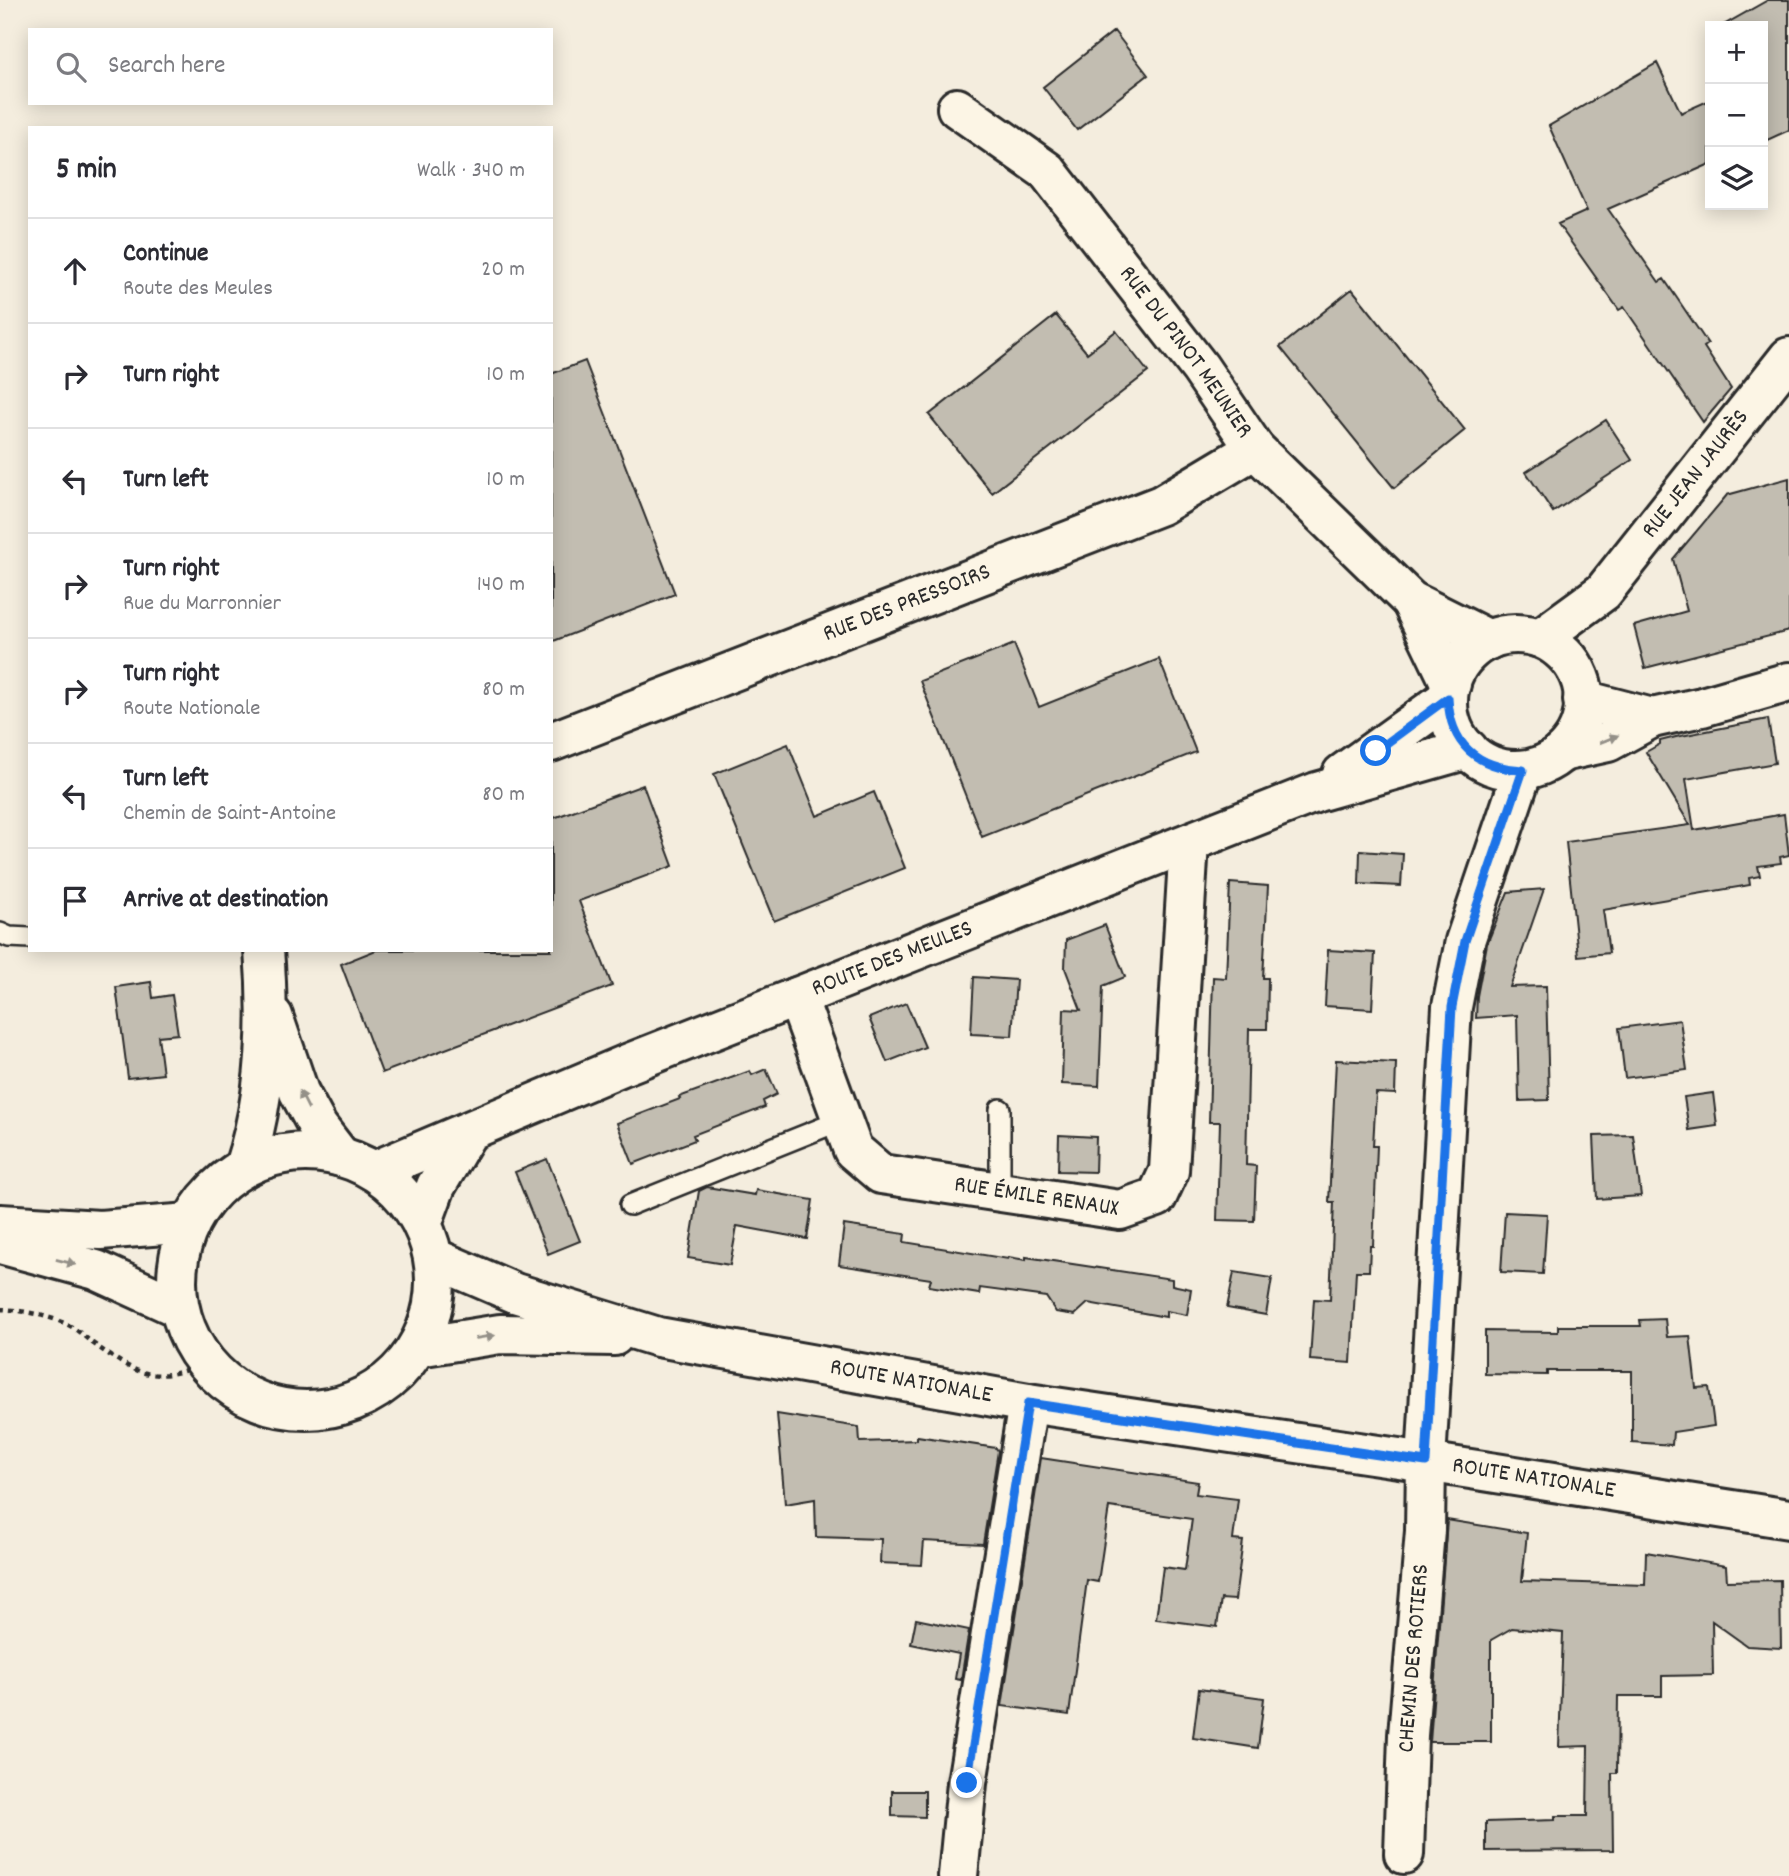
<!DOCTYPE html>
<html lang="en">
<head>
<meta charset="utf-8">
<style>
	body { margin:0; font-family:Dekko,sans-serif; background:#f7f7f7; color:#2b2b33 }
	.controls { position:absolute; right:21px; top:21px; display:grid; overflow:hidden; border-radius:0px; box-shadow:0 4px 18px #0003 }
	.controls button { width:63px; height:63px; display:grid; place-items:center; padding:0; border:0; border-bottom:2px solid #e1e1e2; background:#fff; color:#2b2b33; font:35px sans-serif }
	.stop { position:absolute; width:21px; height:21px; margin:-16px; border:5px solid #1a73e8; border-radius:50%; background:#fff }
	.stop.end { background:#1a73e8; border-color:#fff; box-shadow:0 2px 7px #0008 }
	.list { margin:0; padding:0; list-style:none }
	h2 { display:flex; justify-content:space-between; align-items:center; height:91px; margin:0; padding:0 28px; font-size:30px }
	h2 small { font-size:23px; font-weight:400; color:#7c7c81 }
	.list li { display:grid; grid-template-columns:46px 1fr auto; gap:21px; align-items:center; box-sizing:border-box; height:105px; padding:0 28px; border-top:2px solid #e1e1e2 }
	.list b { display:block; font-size:26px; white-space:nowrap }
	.list p { margin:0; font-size:23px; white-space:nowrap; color:#7c7c81 }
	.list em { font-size:23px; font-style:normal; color:#7c7c81 }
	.icon { flex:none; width:38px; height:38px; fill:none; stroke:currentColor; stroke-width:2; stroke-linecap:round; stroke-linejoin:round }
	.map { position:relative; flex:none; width:1789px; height:1876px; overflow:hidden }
	.search { position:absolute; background:#fff; box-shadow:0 4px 18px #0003; left:28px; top:28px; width:525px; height:77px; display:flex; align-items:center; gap:18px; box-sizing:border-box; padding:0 24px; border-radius:0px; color:#7c7c81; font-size:26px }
	.panel { position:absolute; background:#fff; box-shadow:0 4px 18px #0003; left:28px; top:126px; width:525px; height:826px; border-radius:0px }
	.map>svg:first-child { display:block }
	.building { fill:#c2bdb1; stroke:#2b2b2b; stroke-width:2 }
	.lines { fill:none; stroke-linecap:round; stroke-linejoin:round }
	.lane-casing { stroke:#2b2b2b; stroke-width:24 }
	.street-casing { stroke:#2b2b2b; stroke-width:44 }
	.secondary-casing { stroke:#2b2b2b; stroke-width:44 }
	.primary-casing { stroke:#2b2b2b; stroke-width:44 }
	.path { stroke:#2b2b2b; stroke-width:4.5; stroke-dasharray:5 5; stroke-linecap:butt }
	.lane { stroke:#fcf5e5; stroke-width:19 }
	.street { stroke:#fcf5e5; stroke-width:38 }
	.secondary { stroke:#fcf5e5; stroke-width:38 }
	.primary { stroke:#fcf5e5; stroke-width:38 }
	.oneway { fill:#949088 }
	.route { stroke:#1a73e8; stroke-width:9 }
	.labels { text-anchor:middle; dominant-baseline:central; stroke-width:5; stroke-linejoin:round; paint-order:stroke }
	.street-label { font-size:24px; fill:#2b2b2b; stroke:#fcf5e5 }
</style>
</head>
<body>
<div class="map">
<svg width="1789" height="1876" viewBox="0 0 1789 1876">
	<rect width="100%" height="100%" fill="#f4edde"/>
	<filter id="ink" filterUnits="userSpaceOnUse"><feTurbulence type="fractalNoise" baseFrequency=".0143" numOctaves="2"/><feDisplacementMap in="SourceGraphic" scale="14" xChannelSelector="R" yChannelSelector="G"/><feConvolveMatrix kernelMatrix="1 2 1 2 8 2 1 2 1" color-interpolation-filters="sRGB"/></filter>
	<g filter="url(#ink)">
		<!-- building -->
		<path class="building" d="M 1768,0 L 1789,0 L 1789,130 L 1763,142 L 1763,26 L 1722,26 Z
			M 1114,31 L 1148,75 L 1077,130 L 1043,87 Z
			M 1657,63 L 1681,113 L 1710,100 L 1710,164 L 1608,209 L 1659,282 L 1664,279 L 1708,344 L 1704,347 L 1731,389 L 1703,422 L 1624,307 L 1619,310 L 1558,224 L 1587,211 L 1549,126 Z
			M 1352,289 L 1465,430 L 1394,488 L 1280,347 Z
			M 1056,315 L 1087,353 L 1116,331 L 1148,372 L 992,493 L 929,415 Z
			M 585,361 L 675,594 L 551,642 L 551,374 Z
			M 1606,420 L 1632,460 L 1553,512 L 1526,472 Z
			M 1789,478 L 1789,631 L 1645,668 L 1634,626 L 1687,611 L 1673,559 L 1727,495 Z
			M 1014,644 L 1039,707 L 1159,659 L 1196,752 L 982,837 L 920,681 Z
			M 1768,719 L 1775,763 L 1686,779 L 1694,830 L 1784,814 L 1789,855 L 1780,857 L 1781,863 L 1758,866 L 1760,876 L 1749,878 L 1750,885 L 1603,910 L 1609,953 L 1578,956 L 1566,842 L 1690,825 L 1646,752 L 1660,744 L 1660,741 L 1676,737 Z
			M 788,744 L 817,816 L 874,792 L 905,868 L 774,921 L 714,774 Z
			M 643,785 L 673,866 L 579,901 L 612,986 L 382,1073 L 341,964 L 376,950 L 551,950 L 551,819 Z
			M 1360,851 L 1403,854 L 1401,886 L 1359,884 Z
			M 1230,883 L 1268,886 L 1263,978 L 1268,978 L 1267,1029 L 1249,1029 L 1246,1165 L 1256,1166 L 1254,1221 L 1217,1220 L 1220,1122 L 1209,1122 L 1213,977 L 1226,978 Z
			M 1544,889 L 1510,987 L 1546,986 L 1549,1100 L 1519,1101 L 1517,1015 L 1476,1018 L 1477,996 L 1487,944 L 1508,892 Z
			M 1105,925 L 1125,977 L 1103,986 L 1099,1086 L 1062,1084 L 1064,1009 L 1081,1010 L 1065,968 L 1066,940 Z
			M 1328,950 L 1375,953 L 1372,1009 L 1325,1006 Z
			M 974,977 L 1016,980 L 1012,1036 L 971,1034 Z
			M 151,982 L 153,998 L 172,995 L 178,1034 L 158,1036 L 163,1074 L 128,1078 L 116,987 Z
			M 906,1003 L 925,1047 L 887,1062 L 869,1018 Z
			M 1680,1020 L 1687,1070 L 1625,1078 L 1619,1028 Z
			M 1336,1060 L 1396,1063 L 1395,1094 L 1376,1093 L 1373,1146 L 1377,1146 L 1373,1246 L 1370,1246 L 1369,1271 L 1356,1271 L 1351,1363 L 1310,1360 L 1314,1299 L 1330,1300 L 1334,1202 L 1329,1202 Z
			M 766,1069 L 777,1094 L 763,1101 L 765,1107 L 693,1135 L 695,1140 L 633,1164 L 617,1123 L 680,1099 L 679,1097 L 750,1071 L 752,1075 Z
			M 1713,1093 L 1717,1126 L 1689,1130 L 1684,1097 Z
			M 1059,1135 L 1096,1137 L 1095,1172 L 1058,1171 Z
			M 1633,1135 L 1641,1196 L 1597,1199 L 1594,1136 Z
			M 547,1159 L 580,1241 L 548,1254 L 515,1172 Z
			M 707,1187 L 755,1195 L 756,1190 L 813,1200 L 807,1239 L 737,1226 L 730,1265 L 688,1258 L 699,1191 Z
			M 1505,1212 L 1547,1214 L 1543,1274 L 1501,1272 Z
			M 844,1225 L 905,1234 L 904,1242 L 1008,1259 L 1009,1257 L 1026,1260 L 1026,1257 L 1172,1279 L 1172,1285 L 1191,1289 L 1187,1315 L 1166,1311 L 1166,1317 L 1088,1303 L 1075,1315 L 1056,1312 L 1046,1297 L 980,1288 L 979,1294 L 929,1286 L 931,1279 L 839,1265 Z
			M 1234,1272 L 1272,1278 L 1266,1315 L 1227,1308 Z
			M 1665,1319 L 1667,1337 L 1690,1336 L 1696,1388 L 1709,1387 L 1714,1426 L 1673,1432 L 1672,1445 L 1632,1442 L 1632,1371 L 1547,1371 L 1547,1375 L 1485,1374 L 1485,1331 L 1558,1332 L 1558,1326 L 1641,1326 L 1640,1320 Z
			M 777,1414 L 859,1427 L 860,1442 L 917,1440 L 917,1436 L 996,1448 L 998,1451 L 983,1544 L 924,1541 L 922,1565 L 880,1563 L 881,1539 L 816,1537 L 815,1499 L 785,1504 Z
			M 1041,1458 L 1198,1482 L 1196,1494 L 1238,1499 L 1233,1540 L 1243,1541 L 1235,1600 L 1221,1599 L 1217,1627 L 1156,1619 L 1163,1567 L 1185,1570 L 1192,1519 L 1109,1507 L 1098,1582 L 1087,1580 L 1069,1715 L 1002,1706 Z
			M 1447,1520 L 1527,1533 L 1522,1581 L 1645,1585 L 1646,1552 L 1726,1566 L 1727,1581 L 1780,1580 L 1781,1648 L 1747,1646 L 1712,1621 L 1713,1675 L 1662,1676 L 1662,1696 L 1618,1696 L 1617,1773 L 1612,1773 L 1613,1850 L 1486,1851 L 1486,1822 L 1555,1820 L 1555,1816 L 1587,1816 L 1588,1746 L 1559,1747 L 1563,1633 L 1512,1628 L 1491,1640 L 1491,1742 L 1430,1742 Z
			M 916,1619 L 969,1630 L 961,1680 L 955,1679 L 959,1654 L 911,1644 Z
			M 1199,1689 L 1264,1698 L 1258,1748 L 1193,1738 Z
			M 892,1791 L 925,1791 L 925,1817 L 892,1816 Z"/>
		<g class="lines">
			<!-- lane casing -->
			<g class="lane-casing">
				<path id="lane" d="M 0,933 L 9,937 L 30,938
					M 1000,1109 L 1000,1192
					M 630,1205 L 842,1120"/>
			</g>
			<!-- street casing -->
			<g class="street-casing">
				<g id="street">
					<path id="s1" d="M 957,108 L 1047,171 L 1200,368 L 1255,449 L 1411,601 L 1489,640"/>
					<path d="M 1411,601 L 1451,684"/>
					<path d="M 1583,700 L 1652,718"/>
					<path id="s2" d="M 551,742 L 1161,505 L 1255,449"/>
					<path d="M 1562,752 L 1608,742 L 1652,718 L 1702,707 L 1789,682"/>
					<path id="s3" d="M 797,997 L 853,1150 L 881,1174 L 1120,1210 L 1157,1197 L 1169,1171 L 1189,843"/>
					<path d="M 273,1016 L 299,1092 L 318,1127 L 341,1157"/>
					<path d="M 244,1167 C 267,1098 270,1023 264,950"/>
					<path id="s4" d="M 1404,1854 L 1408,1735 L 1425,1531 L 1426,1462 L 1452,1007 L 1465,941 L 1523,770"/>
					<path d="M 958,1876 L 967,1783 L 1028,1403"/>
				</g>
			</g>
			<!-- secondary casing -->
			<g class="secondary-casing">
				<g id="secondary">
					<circle cx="1516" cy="702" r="68"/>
					<path id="s5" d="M 1540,638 L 1603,592 L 1789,357"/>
					<path d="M 1342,774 L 1448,698"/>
					<path id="s6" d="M 374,1171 L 627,1064 L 1317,792 L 1468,749"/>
					<path d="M 422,1224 L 436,1186 L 468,1132"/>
				</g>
			</g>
			<!-- primary casing -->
			<g class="primary-casing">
				<g id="primary">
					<circle cx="306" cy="1281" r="129"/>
					<path d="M 0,1224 L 100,1230 L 190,1223"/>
					<path d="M 0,1244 L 96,1270 L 179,1308"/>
					<path id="s7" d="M 434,1258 L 515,1293 L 658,1337 L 1028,1403 L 1426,1462 L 1789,1519"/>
					<path d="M 418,1347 L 500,1334 L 614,1336"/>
				</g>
			</g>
			<!-- path -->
			<path class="path" d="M 0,1309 C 21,1310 45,1315 64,1323 C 74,1327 83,1335 91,1342 C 135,1373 151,1386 206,1363"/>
			<!-- lane -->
			<use href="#lane" class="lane"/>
			<!-- street -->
			<use href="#street" class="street"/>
			<!-- secondary -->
			<use href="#secondary" class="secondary"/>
			<!-- primary -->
			<use href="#primary" class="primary"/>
		</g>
		<!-- one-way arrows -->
		<defs><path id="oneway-solid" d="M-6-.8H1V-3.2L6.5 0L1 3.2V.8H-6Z" transform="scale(1.75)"/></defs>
		<g class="oneway">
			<use href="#oneway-solid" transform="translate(1609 739) rotate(-22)"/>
			<use href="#oneway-solid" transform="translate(304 1100) rotate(-117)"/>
			<use href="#oneway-solid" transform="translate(66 1262) rotate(15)"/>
			<use href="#oneway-solid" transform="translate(485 1337) rotate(-9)"/>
		</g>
	</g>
	<g class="lines" filter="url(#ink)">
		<!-- route -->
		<path class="route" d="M 967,1783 L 1028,1403 L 1426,1462 L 1452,1007 L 1465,941 L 1523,770 C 1478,768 1450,745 1448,698 L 1376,751"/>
	</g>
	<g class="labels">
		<!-- street labels -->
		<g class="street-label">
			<text stroke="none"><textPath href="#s1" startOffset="338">RUE DU PINOT MEUNIER</textPath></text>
			<text stroke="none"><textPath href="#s5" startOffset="228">RUE JEAN JAURÈS</textPath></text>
			<text stroke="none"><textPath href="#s2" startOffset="382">RUE DES PRESSOIRS</textPath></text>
			<text stroke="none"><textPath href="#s6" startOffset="560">ROUTE DES MEULES</textPath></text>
			<text stroke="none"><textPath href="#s3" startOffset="357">RUE ÉMILE RENAUX</textPath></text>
			<text stroke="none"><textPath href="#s7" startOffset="495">ROUTE NATIONALE</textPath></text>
			<text stroke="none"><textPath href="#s7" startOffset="1125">ROUTE NATIONALE</textPath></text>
			<text stroke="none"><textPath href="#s4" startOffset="196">CHEMIN DES ROTIERS</textPath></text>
		</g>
	</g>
</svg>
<div class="controls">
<button>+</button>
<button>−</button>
<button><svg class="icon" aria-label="layers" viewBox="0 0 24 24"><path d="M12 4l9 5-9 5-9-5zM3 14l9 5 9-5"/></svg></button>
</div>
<div class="stop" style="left:1376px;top:751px"></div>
<div class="stop end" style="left:967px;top:1783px"></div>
<div class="search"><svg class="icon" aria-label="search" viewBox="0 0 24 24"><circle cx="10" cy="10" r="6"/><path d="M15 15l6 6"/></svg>Search here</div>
<section class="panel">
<h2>5 min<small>Walk · 340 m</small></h2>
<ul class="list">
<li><svg class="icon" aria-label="ahead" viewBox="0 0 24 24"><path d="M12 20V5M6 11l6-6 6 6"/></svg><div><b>Continue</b><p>Route des Meules</p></div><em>20 m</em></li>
<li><svg class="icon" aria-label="right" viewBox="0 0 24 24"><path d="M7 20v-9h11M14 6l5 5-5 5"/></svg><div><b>Turn right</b></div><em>10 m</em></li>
<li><svg class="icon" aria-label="left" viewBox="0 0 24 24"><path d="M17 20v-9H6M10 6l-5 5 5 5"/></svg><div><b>Turn left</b></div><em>10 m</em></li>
<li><svg class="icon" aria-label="right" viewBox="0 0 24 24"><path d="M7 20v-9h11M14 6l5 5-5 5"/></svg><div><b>Turn right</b><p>Rue du Marronnier</p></div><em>140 m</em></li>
<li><svg class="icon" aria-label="right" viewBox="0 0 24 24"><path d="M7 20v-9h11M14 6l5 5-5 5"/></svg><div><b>Turn right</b><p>Route Nationale</p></div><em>80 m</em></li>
<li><svg class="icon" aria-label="left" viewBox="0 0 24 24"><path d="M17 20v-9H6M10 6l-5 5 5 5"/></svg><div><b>Turn left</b><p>Chemin de Saint-Antoine</p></div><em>80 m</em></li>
<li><svg class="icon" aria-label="arrive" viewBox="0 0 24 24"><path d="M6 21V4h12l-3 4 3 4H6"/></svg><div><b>Arrive at destination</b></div></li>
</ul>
</section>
</div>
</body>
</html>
